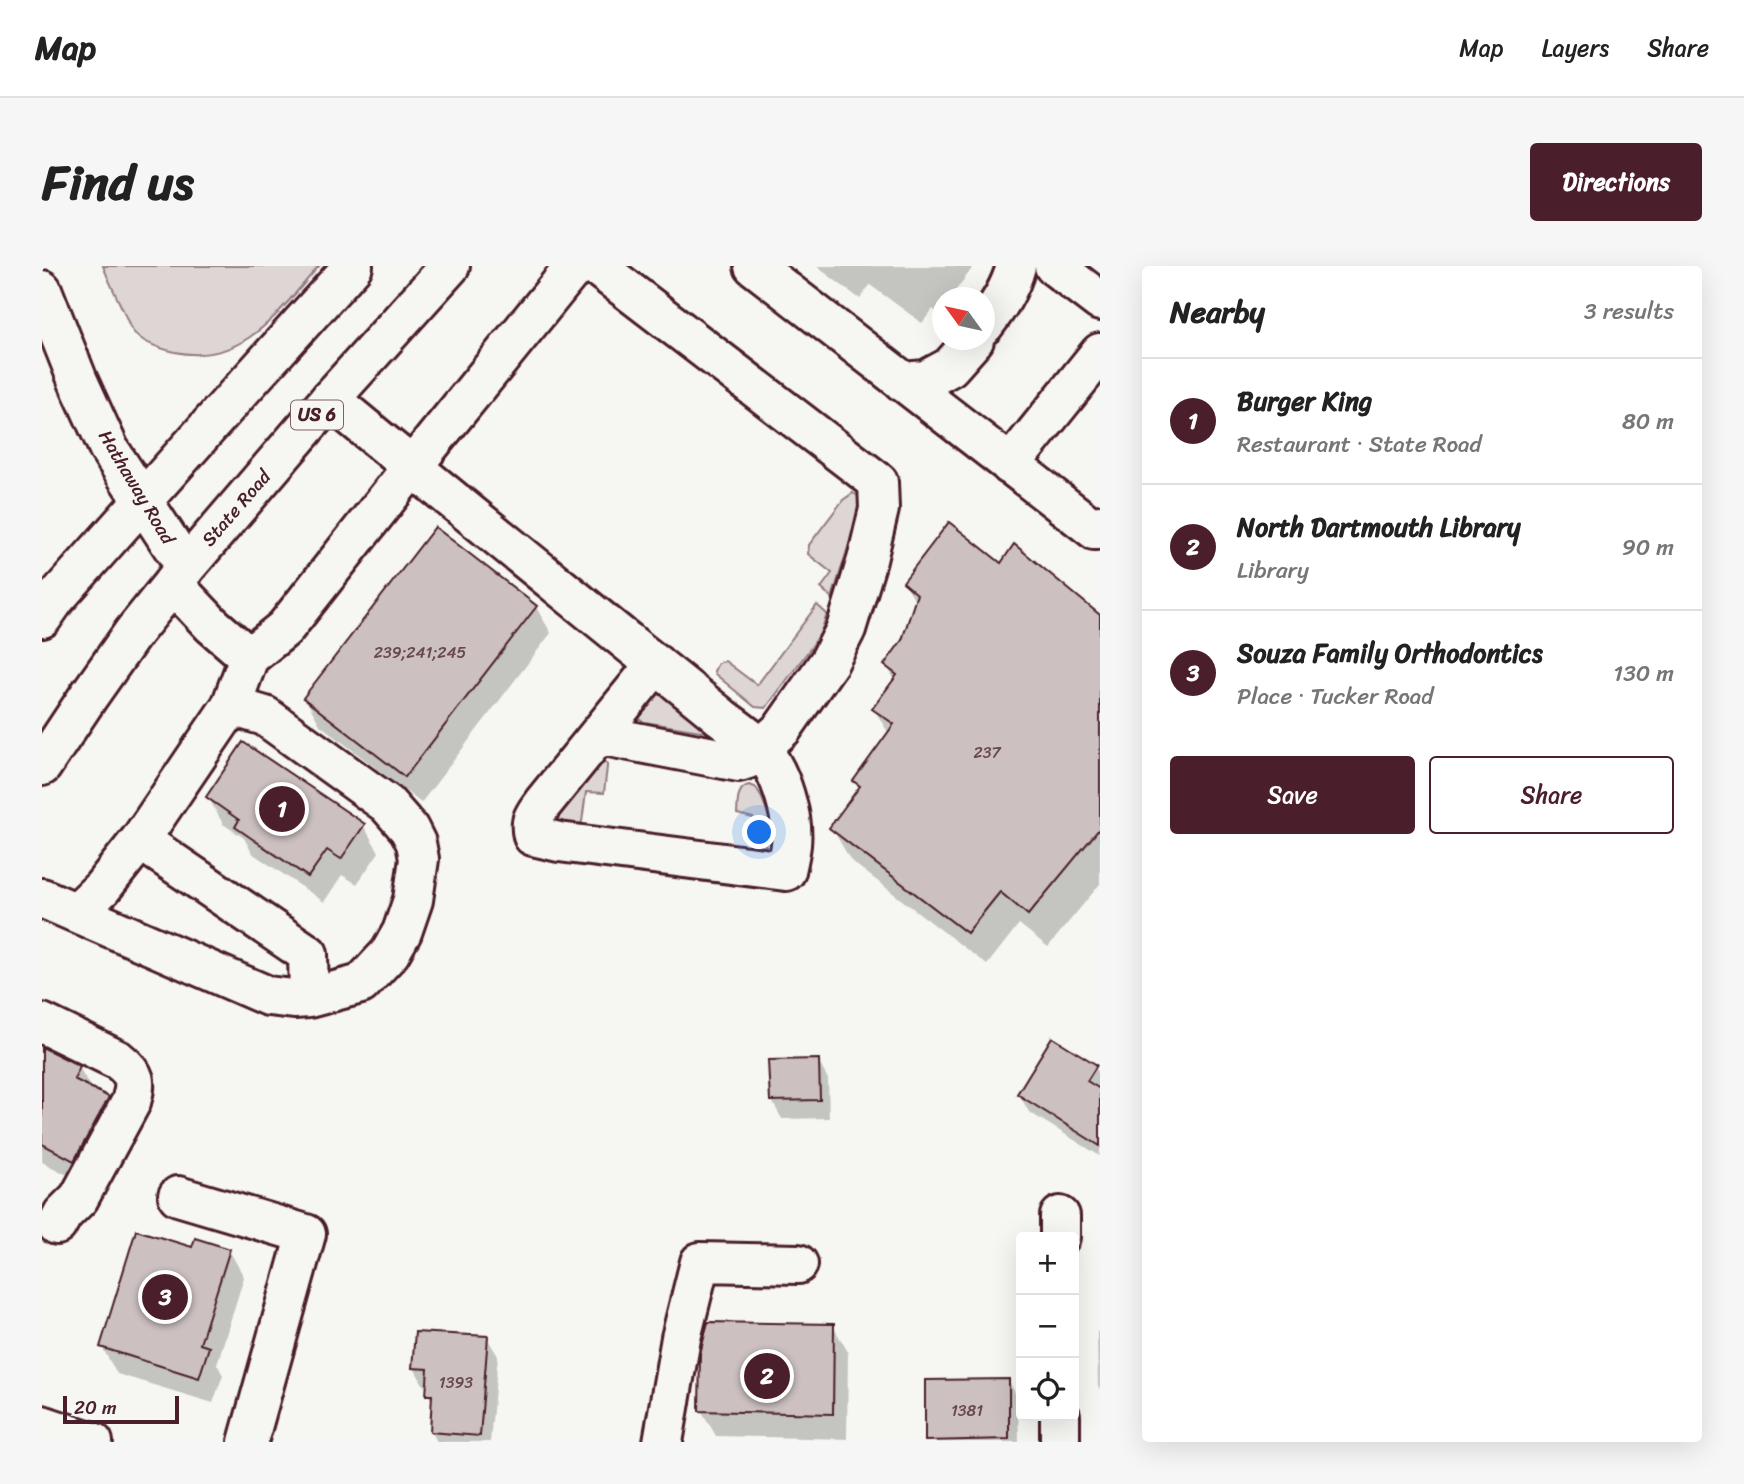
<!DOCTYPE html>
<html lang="en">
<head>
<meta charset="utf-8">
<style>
	body { margin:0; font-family:Sriracha,sans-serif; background:#f6f6f6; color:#222 }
	.controls { position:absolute; right:21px; bottom:21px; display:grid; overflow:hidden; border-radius:7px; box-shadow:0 7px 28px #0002 }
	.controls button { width:63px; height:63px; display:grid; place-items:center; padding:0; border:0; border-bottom:2px solid #e0e0e0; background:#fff; color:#222; font:35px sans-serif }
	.compass { position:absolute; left:890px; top:21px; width:63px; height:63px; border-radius:50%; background:#fff; box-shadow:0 7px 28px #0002; rotate:303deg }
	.scale { position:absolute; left:21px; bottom:18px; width:116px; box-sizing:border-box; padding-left:7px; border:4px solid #4a1f2b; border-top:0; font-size:19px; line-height:24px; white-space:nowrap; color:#4a1f2b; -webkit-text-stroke:5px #f6f6f2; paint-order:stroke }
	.you { position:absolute; left:718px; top:567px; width:24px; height:24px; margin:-18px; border:5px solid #fff; border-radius:50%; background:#1a73e8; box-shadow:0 0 0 10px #1a73e833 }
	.badge { display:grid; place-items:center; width:46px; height:46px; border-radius:50%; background:#4a1f2b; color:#fff; font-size:23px; font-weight:700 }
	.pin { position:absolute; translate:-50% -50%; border:4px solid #fff; box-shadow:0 2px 7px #0006 }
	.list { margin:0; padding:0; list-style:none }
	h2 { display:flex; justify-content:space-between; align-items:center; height:91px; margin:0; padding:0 28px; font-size:30px }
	h2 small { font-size:23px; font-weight:400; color:#767676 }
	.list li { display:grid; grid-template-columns:46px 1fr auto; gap:21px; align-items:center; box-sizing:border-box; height:126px; padding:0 28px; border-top:2px solid #e0e0e0 }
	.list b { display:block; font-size:26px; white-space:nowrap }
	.list p { margin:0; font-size:23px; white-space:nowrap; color:#767676 }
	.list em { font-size:23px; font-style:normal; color:#767676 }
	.actions { display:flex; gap:14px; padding:21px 28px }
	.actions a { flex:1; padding:16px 0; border:2px solid #4a1f2b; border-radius:7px; text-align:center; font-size:24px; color:#4a1f2b }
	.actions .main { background:#4a1f2b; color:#fff }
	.icon { flex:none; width:38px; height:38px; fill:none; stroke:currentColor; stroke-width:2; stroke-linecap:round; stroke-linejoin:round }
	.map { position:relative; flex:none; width:1058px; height:1176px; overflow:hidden; border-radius:7px }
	header { display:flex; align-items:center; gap:42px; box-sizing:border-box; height:98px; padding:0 35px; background:#fff; border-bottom:2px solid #e0e0e0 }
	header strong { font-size:33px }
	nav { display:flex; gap:38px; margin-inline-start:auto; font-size:24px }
	.intro { display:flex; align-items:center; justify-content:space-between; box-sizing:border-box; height:168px; padding:0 42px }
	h1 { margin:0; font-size:49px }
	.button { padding:18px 32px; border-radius:7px; background:#4a1f2b; color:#fff; font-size:24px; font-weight:700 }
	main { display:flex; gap:42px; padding:0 42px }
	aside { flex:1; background:#fff; border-radius:7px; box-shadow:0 7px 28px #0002 }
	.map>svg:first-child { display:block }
	.green { fill:#ddd6d5; stroke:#947a80; stroke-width:2 }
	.shadow { fill:#0003 }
	.building { fill:#ccc1c0; stroke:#4a1f2b; stroke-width:2 }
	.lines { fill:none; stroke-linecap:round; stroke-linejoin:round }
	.minor-casing { stroke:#4a1f2b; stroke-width:44 }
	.major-casing { stroke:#4a1f2b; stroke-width:44 }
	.minor { stroke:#f6f6f2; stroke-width:38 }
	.major { stroke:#f6f6f2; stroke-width:38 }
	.labels { text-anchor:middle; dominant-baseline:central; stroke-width:5; stroke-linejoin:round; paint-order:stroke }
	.number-label { font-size:16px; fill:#6a4850 }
	.shield { fill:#f6f6f2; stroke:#7e6067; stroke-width:2 }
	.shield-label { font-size:18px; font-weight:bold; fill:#4a1f2b }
	.street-label { font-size:19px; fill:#4a1f2b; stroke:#f6f6f2 }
</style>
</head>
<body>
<header>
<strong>Map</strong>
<nav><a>Map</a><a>Layers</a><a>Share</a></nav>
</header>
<div class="intro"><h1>Find us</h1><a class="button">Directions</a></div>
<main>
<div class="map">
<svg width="1058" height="1176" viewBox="0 0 1058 1176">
	<rect width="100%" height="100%" fill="#f6f6f2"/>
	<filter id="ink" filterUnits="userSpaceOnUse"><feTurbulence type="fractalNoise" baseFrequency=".0143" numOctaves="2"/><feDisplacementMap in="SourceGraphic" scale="14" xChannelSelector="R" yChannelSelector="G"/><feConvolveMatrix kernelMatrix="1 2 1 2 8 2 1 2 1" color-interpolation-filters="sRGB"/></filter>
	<g filter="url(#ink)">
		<!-- green -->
		<path class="green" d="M 61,0 L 277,0 C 237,45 202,100 133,86 C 120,83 98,76 90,64 C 86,58 84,50 81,44 C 74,30 67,15 61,0 Z
			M 811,227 L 818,231 L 819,240 L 790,332 L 779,322 L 790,307 L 766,288 L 767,279 L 801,234 Z
			M 775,339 L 785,348 L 778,368 L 770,380 L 724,442 L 713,441 L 673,408 L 672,405 L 676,397 L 683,395 L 715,419 Z
			M 622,420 L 671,467 L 602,456 L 598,453 L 598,451 Z
			M 558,495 L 562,495 L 565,497 L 565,501 L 562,527 L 544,526 L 540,556 L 537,558 L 517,557 L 513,552 Z
			M 707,519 C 709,520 711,520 713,521 C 718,524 728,552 729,559 C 729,561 727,568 726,570 C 723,583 720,588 708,580 L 711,552 L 695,548 C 696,537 694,522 707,519 Z"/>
		<!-- shadow -->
		<path class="shadow" d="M 774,0 L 932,0 L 908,32 L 900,32 L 900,41 L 896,47 L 891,43 L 880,57 L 828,19 L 818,33 Z
			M 960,299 L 1058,351 L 1058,618 L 1006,681 L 977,658 L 945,699 L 809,595 L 790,562 L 818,523 L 813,515 L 847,468 L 832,443 L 853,414 L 844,399 L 861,375 L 874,336 L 863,317 Z
			M 494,341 L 509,367 L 379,537 L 278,459 L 263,432 Z
			M 166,531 L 321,559 L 337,586 L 315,618 L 300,609 L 282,636 L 210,587 L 202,572 L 181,558 Z
			M 0,783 L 37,801 L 50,824 L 66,832 L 81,858 L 47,920 L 0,896 Z
			M 776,795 L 786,813 L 787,852 L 740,853 L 730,835 Z
			M 1053,801 L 1058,809 L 1058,890 L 987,846 L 977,828 Z
			M 151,984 L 187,984 L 202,1011 L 175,1098 L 181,1109 L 171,1137 L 75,1108 L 60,1081 Z
			M 791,1060 L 806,1086 L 805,1173 L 674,1170 L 659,1144 Z
			M 1055,1066 L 1058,1066 L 1058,1124 L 1056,1120 Z
			M 445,1072 L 456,1090 L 448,1176 L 395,1176 L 390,1166 L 392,1138 L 386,1128 L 387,1120 L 382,1120 L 372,1102 Z
			M 966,1114 L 976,1132 L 977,1176 L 886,1176 L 885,1174 Z"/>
		<!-- building -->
		<path class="building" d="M 907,256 L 959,297 L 972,278 L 1058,349 L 1058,562 L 986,649 L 958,626 L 925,667 L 787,562 L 818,520 L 811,515 L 852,458 L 830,443 L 855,409 L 842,399 L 860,374 L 875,328 L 861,316 Z
			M 393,261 L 495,340 L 363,511 L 261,432 Z
			M 201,476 L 323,558 L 299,593 L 285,584 L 266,611 L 193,561 L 197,554 L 164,531 Z
			M 1010,771 L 1055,799 L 1045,815 L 1058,823 L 1058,880 L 975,828 Z
			M 0,781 L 38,800 L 32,813 L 67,831 L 32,895 L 0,878 Z
			M 777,793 L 778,834 L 728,835 L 726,794 Z
			M 94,964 L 150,981 L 153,972 L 188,983 L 158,1078 L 167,1081 L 157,1112 L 58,1081 Z
			M 666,1056 L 792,1058 L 791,1148 L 657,1145 L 658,1088 Z
			M 373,1066 L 446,1070 L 438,1170 L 388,1166 L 390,1129 L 384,1129 L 386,1103 L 370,1102 Z
			M 967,1113 L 967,1173 L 883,1175 L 883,1114 Z"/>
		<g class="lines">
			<!-- minor casing -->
			<g class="minor-casing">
				<path id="minor" d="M 554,0 L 836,216 L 837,243 L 825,294 L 804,363 L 787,396 L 740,463 L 706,493 L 697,496 L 557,469
					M 712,0 L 1053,264 L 1058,259
					M 1012,0 L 1058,35
					M 942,59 C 956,41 968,23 974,0
					M 861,116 L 884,114 L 908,101 L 932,74
					M 288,133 C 389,217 491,299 592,381 C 621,404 650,427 679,451 C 692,461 709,472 720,484 C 739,507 752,550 749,579 C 748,587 746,596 744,605 L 517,576 L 491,570 C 487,554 492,550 501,537 L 614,398
					M 968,199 L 1058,87
					M 131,318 L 170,359 L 207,391
					M 189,440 L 223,450 L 345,538 L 367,563 L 374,577 L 377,593 L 371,634 L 360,666 L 348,687 L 319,718 L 267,732
					M 0,632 L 226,730 L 252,733 L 267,732 L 266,688 L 98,574
					M 35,646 L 60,622 L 98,574 L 189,440 L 207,391 L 243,362 L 370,201 L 529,5 L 540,0
					M 0,757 L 76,794 C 94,808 95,815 89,836 L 37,932 L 21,948 L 15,959
					M 136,930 L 264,968 L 206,1176
					M 1018,971 L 1018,950
					M 621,1176 L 639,1072 L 658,996 L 756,998
					M 1018,1176 L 1018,1150"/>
			</g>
			<!-- major casing -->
			<g class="major-casing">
				<path id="major" d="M 0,24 L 36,115 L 67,183 L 144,301
					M 0,352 L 14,332 L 191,133 L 311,0
					M 0,500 L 48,428 L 91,367 L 144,301 L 288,133 L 408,0
					M 0,1159 L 51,1176"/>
			</g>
			<!-- minor -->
			<use href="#minor" class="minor"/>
			<!-- major -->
			<use href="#major" class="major"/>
		</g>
	</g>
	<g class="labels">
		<!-- number labels -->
		<g class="number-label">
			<text x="378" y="386">239;241;245</text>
			<text x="945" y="486">237</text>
			<text x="414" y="1116">1393</text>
			<text x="925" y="1144">1381</text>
		</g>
		<!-- shield labels -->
		<rect class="shield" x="249" y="134.5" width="52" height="29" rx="5"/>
		<g class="shield-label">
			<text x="275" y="149">US 6</text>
		</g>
		<!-- street labels -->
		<g class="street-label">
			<text transform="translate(95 221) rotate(59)">Hathaway Road</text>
			<text transform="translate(194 242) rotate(-49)">State Road</text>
		</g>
	</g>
</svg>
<div class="controls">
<button>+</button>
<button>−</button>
<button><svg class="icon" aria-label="locate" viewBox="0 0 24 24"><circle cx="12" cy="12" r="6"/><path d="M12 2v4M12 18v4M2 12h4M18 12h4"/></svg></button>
</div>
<svg class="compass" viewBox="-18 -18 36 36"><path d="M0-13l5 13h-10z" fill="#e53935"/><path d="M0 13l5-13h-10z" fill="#767676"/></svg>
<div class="scale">20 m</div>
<div class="you"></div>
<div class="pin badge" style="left:240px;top:543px">1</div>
<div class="pin badge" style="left:725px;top:1110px">2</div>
<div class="pin badge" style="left:123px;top:1031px">3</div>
</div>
<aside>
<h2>Nearby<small>3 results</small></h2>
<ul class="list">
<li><span class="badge">1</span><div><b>Burger King</b><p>Restaurant · State Road</p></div><em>80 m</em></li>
<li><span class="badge">2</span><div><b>North Dartmouth Library</b><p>Library</p></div><em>90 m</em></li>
<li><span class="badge">3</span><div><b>Souza Family Orthodontics</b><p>Place · Tucker Road</p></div><em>130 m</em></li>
</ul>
<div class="actions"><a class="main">Save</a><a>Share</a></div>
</aside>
</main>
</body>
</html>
